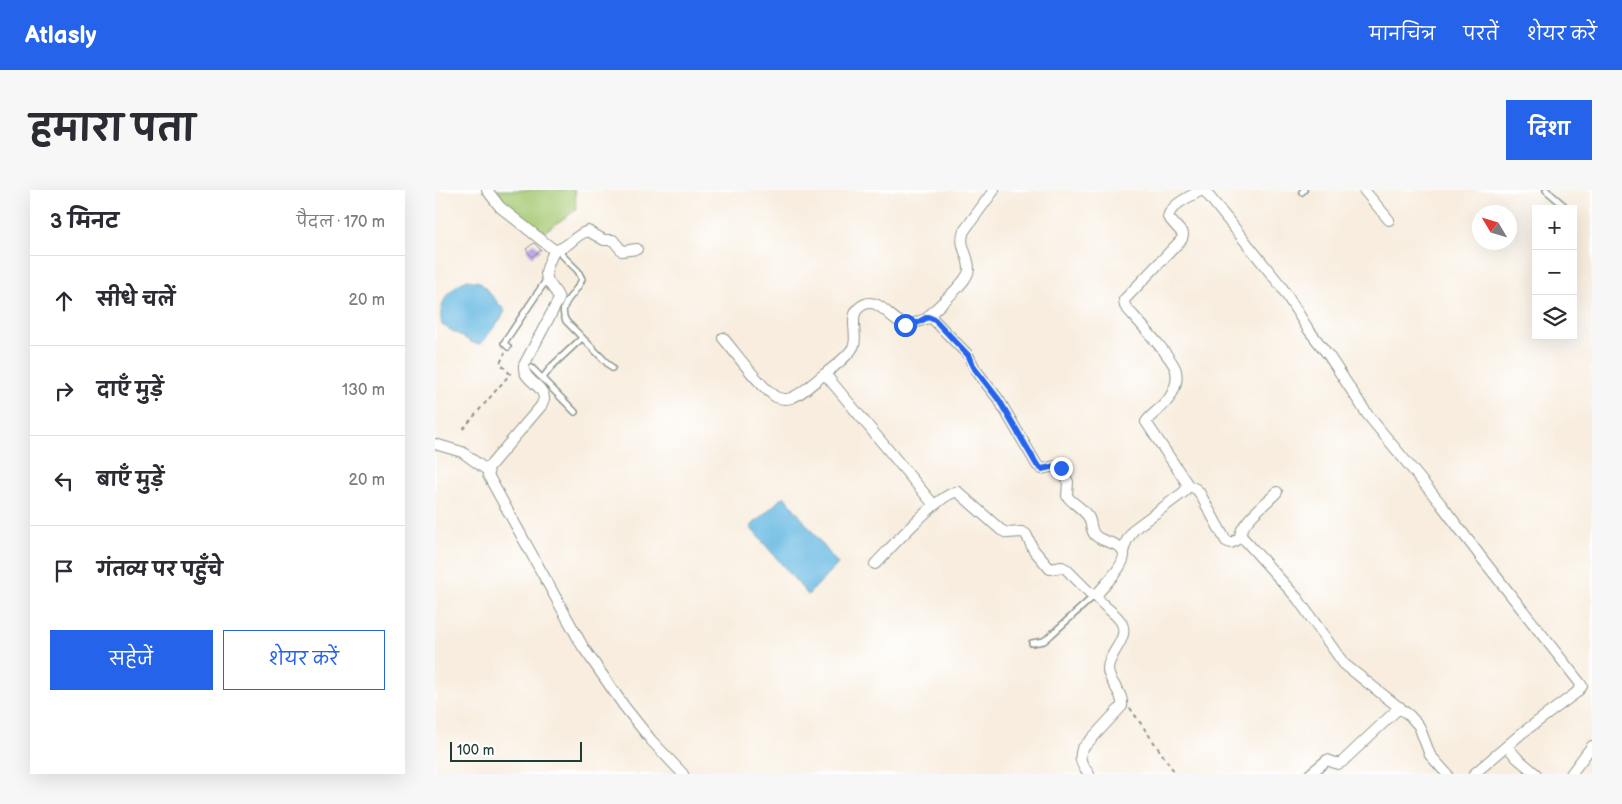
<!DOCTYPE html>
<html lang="hi">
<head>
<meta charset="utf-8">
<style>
	body { margin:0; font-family:"Balsamiq Sans","Playpen Sans Deva",sans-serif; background:#f7f7f7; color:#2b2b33 }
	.controls { position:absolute; right:15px; top:15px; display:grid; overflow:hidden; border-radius:0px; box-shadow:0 5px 20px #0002 }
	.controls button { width:45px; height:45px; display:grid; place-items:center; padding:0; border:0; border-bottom:1px solid #e1e1e2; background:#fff; color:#2b2b33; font:25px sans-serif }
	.compass { position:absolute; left:1037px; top:15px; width:45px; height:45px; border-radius:50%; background:#fff; box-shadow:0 5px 20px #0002; rotate:308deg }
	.scale { position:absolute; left:15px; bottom:12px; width:132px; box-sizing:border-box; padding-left:5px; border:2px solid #1f3d34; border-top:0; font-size:14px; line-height:18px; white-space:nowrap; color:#1f3d34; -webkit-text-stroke:4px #fff; paint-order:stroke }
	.stop { position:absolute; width:15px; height:15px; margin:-11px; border:4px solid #2563eb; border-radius:50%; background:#fff }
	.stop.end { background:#2563eb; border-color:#fff; box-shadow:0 1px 5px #0008 }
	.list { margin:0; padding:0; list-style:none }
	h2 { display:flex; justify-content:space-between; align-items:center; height:65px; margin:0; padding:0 20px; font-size:21px }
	h2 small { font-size:16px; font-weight:400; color:#7c7c81 }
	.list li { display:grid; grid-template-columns:32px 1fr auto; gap:15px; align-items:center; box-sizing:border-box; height:90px; padding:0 20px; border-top:1px solid #e1e1e2 }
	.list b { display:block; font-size:19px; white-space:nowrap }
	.list em { font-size:16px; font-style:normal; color:#7c7c81 }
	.actions { display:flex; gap:10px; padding:15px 20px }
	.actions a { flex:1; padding:11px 0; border:1px solid #2563eb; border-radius:0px; text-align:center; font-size:18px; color:#2563eb }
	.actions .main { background:#2563eb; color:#fff }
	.icon { flex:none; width:28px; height:28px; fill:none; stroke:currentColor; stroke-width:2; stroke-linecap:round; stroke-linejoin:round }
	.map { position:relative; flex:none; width:1157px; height:584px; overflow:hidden; border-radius:0px }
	header { display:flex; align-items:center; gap:30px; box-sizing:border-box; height:70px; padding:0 25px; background:#2563eb; color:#fff }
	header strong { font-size:24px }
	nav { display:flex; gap:28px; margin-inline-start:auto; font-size:18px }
	.intro { display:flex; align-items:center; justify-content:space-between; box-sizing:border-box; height:120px; padding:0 30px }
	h1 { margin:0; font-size:35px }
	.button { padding:12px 22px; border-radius:0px; background:#2563eb; color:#fff; font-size:18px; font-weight:700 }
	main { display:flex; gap:30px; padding:0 30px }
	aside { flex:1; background:#fff; border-radius:0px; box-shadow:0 5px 20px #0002 }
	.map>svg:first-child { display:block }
	.green { fill:#a6c871; stroke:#628252 }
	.water { fill:#67b9e2; stroke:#437b8b }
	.building { fill:#bba7e8 }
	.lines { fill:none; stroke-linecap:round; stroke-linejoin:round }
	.service-casing { stroke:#8c9589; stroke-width:8 }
	.minor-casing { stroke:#8c9589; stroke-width:12 }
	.path { stroke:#8c9589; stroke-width:2; stroke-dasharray:4 4; stroke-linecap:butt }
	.service { stroke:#fff; stroke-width:5 }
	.minor { stroke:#fff; stroke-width:10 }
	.route { stroke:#2563eb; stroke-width:6 }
</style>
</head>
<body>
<header>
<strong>Atlasly</strong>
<nav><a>मानचित्र</a><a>परतें</a><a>शेयर करें</a></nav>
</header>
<div class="intro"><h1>हमारा पता</h1><a class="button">दिशा</a></div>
<main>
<aside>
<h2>3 मिनट<small>पैदल · 170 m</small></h2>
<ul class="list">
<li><svg class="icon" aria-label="ahead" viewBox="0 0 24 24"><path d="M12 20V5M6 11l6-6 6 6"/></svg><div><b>सीधे चलें</b></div><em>20 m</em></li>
<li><svg class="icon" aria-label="right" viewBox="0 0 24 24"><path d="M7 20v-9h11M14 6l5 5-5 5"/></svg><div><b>दाएँ मुड़ें</b></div><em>130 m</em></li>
<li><svg class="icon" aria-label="left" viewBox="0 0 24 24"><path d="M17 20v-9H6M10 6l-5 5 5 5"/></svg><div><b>बाएँ मुड़ें</b></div><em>20 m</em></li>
<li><svg class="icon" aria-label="arrive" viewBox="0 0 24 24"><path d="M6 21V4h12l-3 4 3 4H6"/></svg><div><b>गंतव्य पर पहुँचे</b></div></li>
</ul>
<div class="actions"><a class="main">सहेजें</a><a>शेयर करें</a></div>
</aside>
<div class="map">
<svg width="1157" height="584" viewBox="0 0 1157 584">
	<rect width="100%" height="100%" fill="#fff"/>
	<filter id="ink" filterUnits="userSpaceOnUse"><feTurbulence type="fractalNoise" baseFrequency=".02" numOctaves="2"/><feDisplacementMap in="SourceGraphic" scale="10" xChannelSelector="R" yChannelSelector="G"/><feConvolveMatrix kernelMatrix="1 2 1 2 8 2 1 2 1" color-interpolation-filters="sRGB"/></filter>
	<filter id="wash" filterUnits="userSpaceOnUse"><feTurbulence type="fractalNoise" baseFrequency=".0096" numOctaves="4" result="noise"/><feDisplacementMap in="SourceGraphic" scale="20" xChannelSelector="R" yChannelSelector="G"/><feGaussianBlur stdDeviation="1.12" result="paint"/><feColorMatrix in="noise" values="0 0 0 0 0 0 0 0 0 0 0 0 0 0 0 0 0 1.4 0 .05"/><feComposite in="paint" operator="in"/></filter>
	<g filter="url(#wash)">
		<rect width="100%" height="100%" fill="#f8edde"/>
		<!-- green -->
		<path class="green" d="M 58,0 L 140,0 L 141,20 L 106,44 L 73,21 Z"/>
		<!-- water -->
		<path class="water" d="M 32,90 L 45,92 L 70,121 L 66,128 L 46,154 L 38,153 L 7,135 C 2,115 13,98 32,90 Z
			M 349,306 L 403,374 L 373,405 L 315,337 Z"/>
		<g id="blocks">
			<!-- building -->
			<path class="building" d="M 99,53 L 106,60 L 97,67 L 91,59 Z"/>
		</g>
	</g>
	<g filter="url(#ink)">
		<use href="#blocks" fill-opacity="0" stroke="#8c9589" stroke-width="1"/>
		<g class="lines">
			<!-- service casing -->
			<g class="service-casing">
				<path id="service" d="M 1111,0 L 1133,19
					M 867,2 L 869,0
					M 122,60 L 143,81 L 147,89 C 142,104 121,114 131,131 L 177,178
					M 73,157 L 69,153 L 112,89
					M 97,178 L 140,222
					M 107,189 L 117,176 L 147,148
					M 597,453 L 609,451 L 616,445 L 659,406"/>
			</g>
			<!-- minor casing -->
			<g class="minor-casing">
				<path id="minor" d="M 52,0 L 65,17 L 119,60 C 117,67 111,77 111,84 C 111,93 122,100 124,109 L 89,175 C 87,191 109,194 109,209 L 106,216 L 54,277 L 53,285 L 148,457 L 189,516 L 216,550 L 248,584
					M 769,0 L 846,96 L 873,139 L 894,166 L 932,224 L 1005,313 L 1049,371 L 1145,493 L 1147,496 L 1141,503 L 1087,543 L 1039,584
					M 929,0 L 954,30
					M 119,60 C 132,60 140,44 153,41 L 169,50 L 178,50 L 187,61 L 202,59
					M 493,127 C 502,116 534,92 534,79 C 534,65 523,55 529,41 L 559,0
					M 288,148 C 301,163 325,197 341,207 C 346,209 351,210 356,208 C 367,204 378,193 387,186 C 395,180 416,164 419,155 C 423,141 411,122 430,114 C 444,108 456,130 469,134 C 479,137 487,127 497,128 L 533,165 L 540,179 L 564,210 L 602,275 L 607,279 L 620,276 L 626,278 L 633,292 L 632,306 C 638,314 649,319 654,328 C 657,334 655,341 661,346 C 668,352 679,352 686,358 C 698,369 670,394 663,403 L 662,407 C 668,417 680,422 686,432 C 696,448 672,464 673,480 C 674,493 689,503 687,516 L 647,559 C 643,570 648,576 654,584
					M 390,184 L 499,315
					M 0,254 L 27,262 L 53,281
					M 753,295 L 761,299 L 764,302 L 791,351 L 796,353 L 805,348 L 808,348 L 862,408 L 909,474 L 975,526 L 984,536 L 995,565 L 1012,584
					M 805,348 C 804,333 832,313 842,302
					M 688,361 L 692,350 L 699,339 L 749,302 L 753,295 L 711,232 C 716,224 729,217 735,207 C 740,199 743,190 741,181 C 739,169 700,128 690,116 L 689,110 L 747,49 L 748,44 L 733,27 C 736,14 756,6 767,0
					M 440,374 C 454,360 507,300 523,302 L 566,340 L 572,343 L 587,342 L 591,344 L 598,359 L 615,379 L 627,377 L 631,379 L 655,403 L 662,407
					M 1072,556 L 1082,568 L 1101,584
					M 875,584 L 892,570 L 903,574 L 907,572 L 965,517
					M 1136,584 L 1157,556"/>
			</g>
			<!-- path -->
			<path class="path" d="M 28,239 L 75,184 L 65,173 L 70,163
				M 695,518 L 741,584"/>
			<!-- service -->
			<use href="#service" class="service"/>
			<!-- minor -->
			<use href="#minor" class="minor"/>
		</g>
	</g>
	<g class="lines" filter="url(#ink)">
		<!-- route -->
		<path class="route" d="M 470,135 L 478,135 L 493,127 L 500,130 L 533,165 L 540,179 L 564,210 L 602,275 L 607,279 L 620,276 L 626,278"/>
	</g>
</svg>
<div class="controls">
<button>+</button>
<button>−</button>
<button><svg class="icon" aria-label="layers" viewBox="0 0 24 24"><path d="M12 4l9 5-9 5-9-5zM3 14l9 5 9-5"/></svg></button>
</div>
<svg class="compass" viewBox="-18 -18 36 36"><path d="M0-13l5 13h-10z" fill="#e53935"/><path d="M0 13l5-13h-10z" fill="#7c7c81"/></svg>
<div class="scale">100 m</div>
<div class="stop" style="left:470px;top:135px"></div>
<div class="stop end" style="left:626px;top:278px"></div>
</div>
</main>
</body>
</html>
